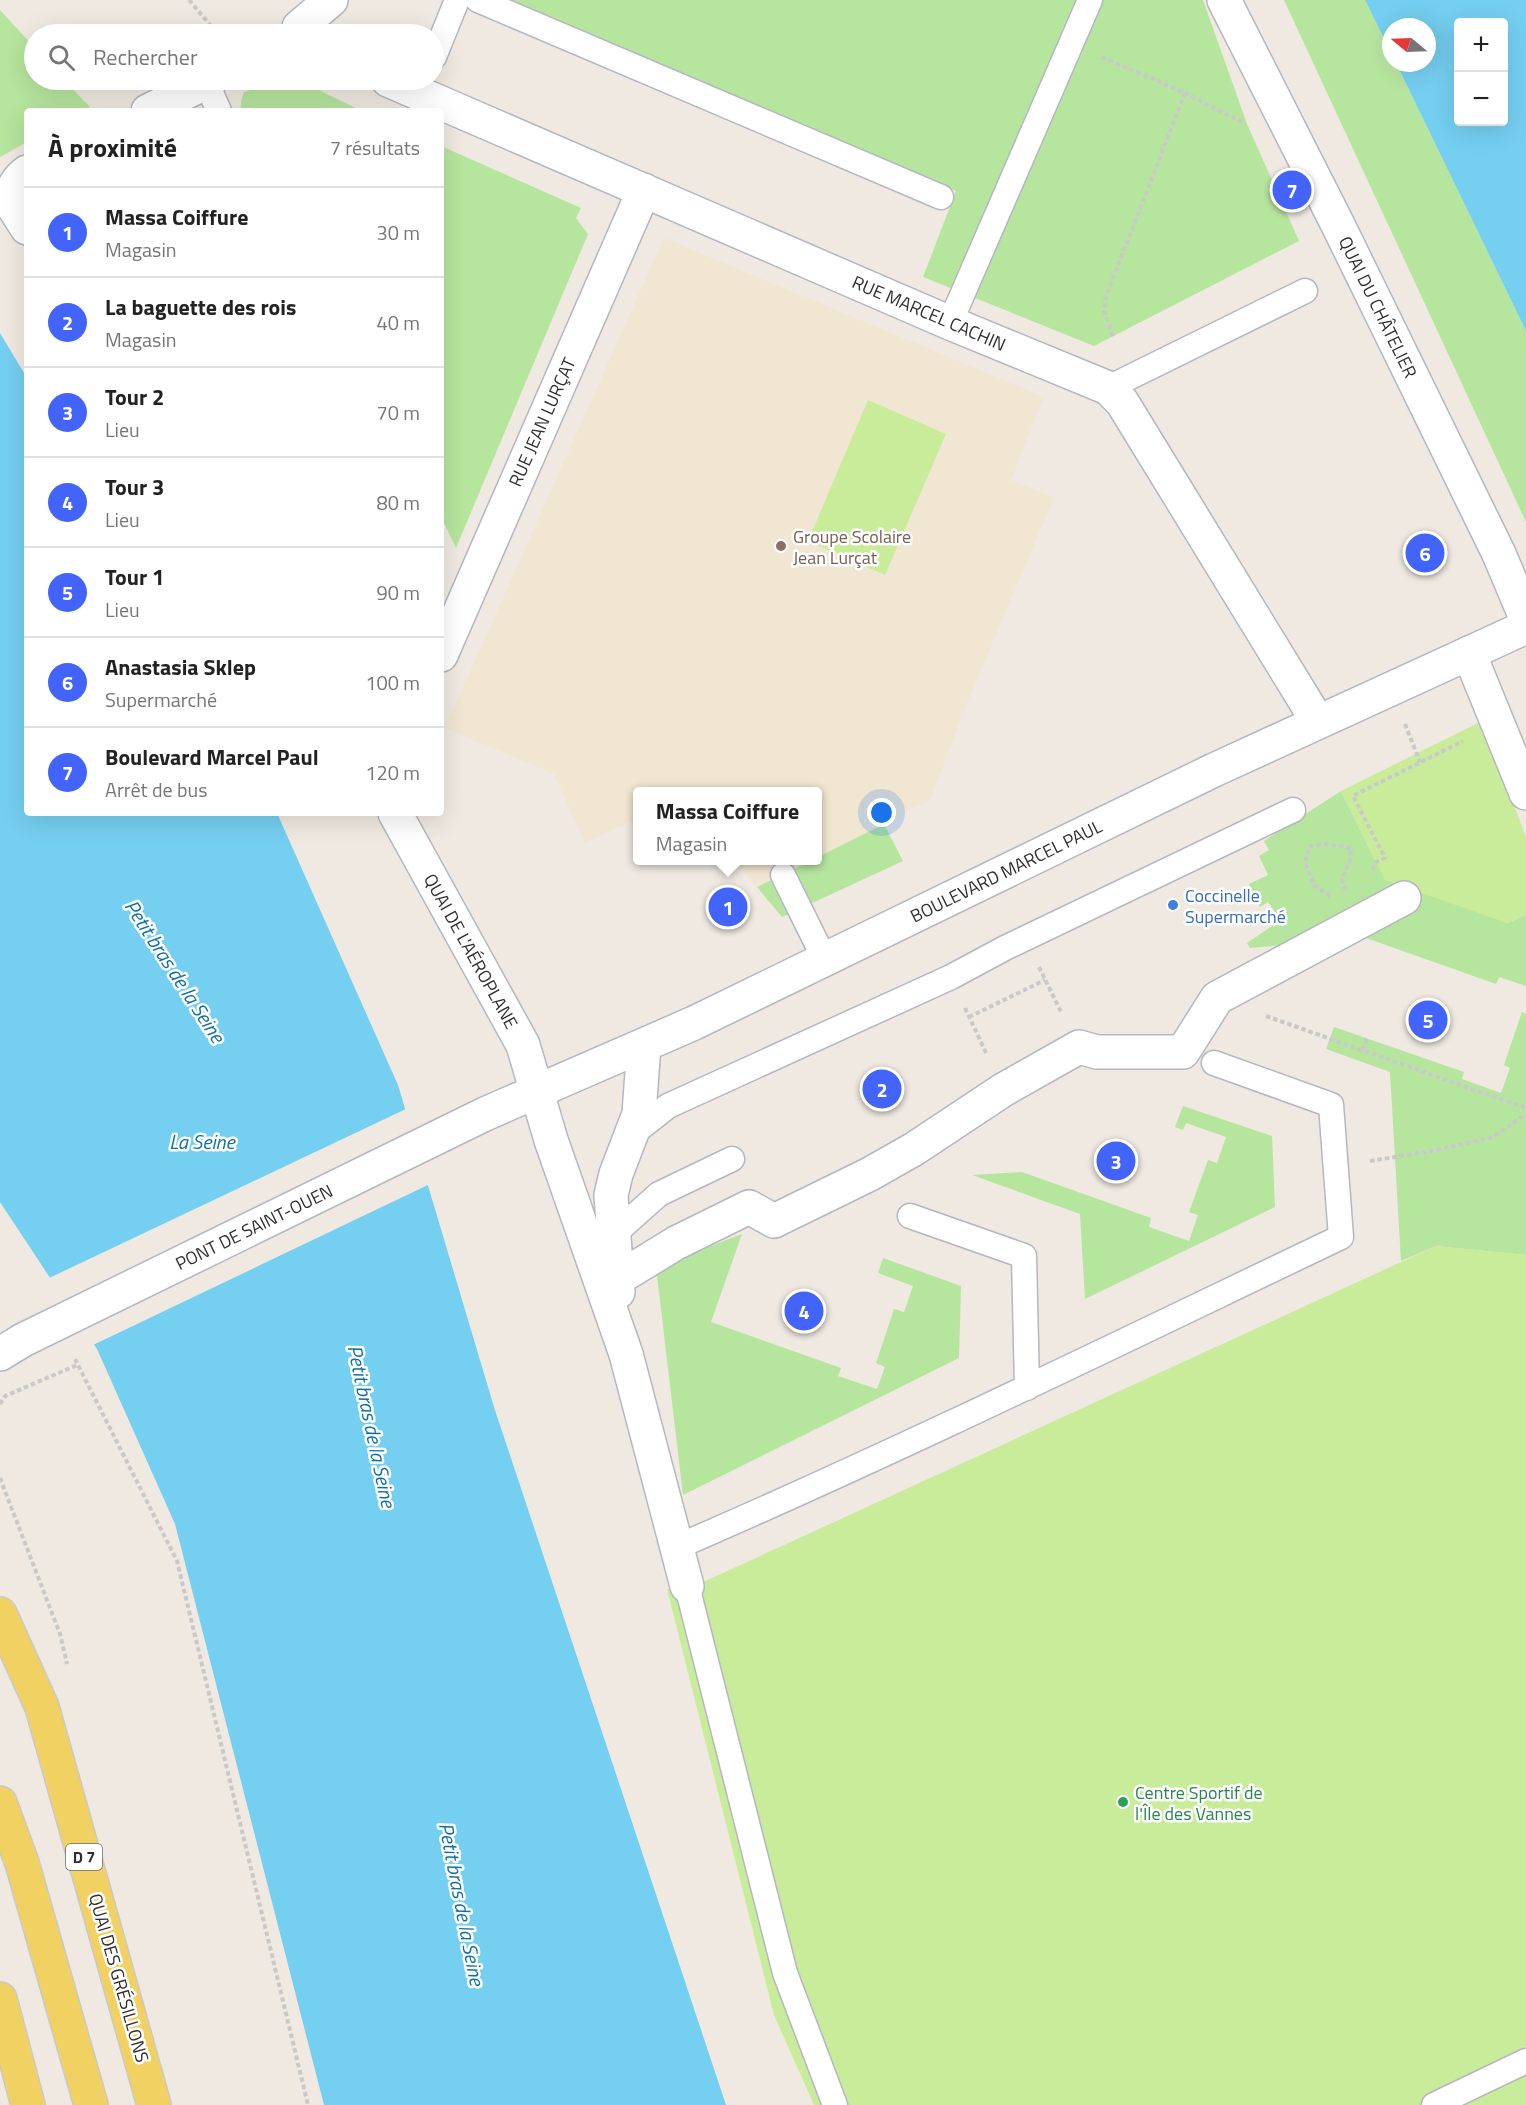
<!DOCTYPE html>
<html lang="fr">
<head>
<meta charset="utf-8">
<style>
	body { margin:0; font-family:"Titillium Web",sans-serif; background:#f6f6f6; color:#222 }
	.controls { position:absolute; right:18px; top:18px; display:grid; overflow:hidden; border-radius:6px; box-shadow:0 6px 24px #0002 }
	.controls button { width:54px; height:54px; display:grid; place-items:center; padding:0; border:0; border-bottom:2px solid #e0e0e0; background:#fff; color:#222; font:30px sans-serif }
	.compass { position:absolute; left:1382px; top:18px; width:54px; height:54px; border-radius:50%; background:#fff; box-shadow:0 6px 24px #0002; rotate:289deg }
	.you { position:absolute; left:882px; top:813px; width:21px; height:21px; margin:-15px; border:4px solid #fff; border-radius:50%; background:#1a73e8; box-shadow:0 0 0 9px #1a73e833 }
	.badge { display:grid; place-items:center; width:39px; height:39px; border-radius:50%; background:#4264fb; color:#fff; font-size:20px; font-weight:700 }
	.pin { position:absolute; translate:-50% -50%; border:3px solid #fff; box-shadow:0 2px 6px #0006 }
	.popup { position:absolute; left:633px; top:787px; width:189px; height:78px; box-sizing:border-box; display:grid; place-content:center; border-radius:6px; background:#fff; filter:drop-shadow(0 2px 4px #0005); font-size:20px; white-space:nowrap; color:#767676 }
	.popup b { font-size:22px; color:#222 }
	.popup::after { content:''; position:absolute; left:50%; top:100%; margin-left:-12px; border:12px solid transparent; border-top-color:#fff }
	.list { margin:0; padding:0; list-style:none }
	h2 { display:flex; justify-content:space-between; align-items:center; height:78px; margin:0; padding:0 24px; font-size:26px }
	h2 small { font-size:20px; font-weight:400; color:#767676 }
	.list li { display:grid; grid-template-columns:39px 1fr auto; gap:18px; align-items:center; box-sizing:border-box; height:90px; padding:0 24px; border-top:2px solid #e0e0e0 }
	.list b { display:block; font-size:22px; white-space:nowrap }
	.list p { margin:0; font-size:20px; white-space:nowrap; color:#767676 }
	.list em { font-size:20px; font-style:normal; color:#767676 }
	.icon { flex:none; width:33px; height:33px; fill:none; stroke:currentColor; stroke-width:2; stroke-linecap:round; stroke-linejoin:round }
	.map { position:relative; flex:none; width:1526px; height:2105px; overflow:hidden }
	.search { position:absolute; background:#fff; box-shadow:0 6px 24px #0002; left:24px; top:24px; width:420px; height:66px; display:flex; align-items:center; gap:15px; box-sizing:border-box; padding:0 21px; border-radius:33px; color:#767676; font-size:22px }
	.panel { position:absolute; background:#fff; box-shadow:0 6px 24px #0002; left:24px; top:108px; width:420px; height:708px; border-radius:6px }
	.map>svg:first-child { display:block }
	.education { fill:#f0e6d1 }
	.green { fill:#b6e59e }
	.pitch { fill:#c9ec9a }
	.water { fill:#75cff0; fill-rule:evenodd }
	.pier { fill:#efe9e1 }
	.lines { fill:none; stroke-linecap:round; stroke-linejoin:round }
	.lane-casing { stroke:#b4b7c1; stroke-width:27 }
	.street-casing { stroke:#b4b7c1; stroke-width:36 }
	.secondary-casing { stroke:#b4b7c1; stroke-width:36 }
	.primary-casing { stroke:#c9c9c9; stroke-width:36 }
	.path { stroke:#c9c9c9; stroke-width:4; stroke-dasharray:4.5 3; stroke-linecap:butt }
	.lane { stroke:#fff; stroke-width:24 }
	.street { stroke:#fff; stroke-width:33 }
	.secondary { stroke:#fff; stroke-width:33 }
	.primary { stroke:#f2d163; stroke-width:33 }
	.education-dot { fill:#8d6e63; stroke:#fff; stroke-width:2 }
	.shop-dot { fill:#3f7fe0; stroke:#fff; stroke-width:2 }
	.leisure-dot { fill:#2e9e5b; stroke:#fff; stroke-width:2 }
	.labels { text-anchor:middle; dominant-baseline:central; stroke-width:5; stroke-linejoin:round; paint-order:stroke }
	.shield { fill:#fff; stroke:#6d6d6d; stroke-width:1.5 }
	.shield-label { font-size:16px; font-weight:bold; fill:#2e2e2e }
	.street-label { font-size:18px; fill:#2e2e2e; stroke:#fff }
	.education-label { font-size:18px; fill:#785e54; stroke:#fff; text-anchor:start }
	.shop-label { font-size:18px; fill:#366cbe; stroke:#fff; text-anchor:start }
	.leisure-label { font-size:18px; fill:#27864d; stroke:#fff; text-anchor:start }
	.water-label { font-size:20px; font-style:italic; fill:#0d6fa3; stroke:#fff }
</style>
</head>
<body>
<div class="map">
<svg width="1526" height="2105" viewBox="0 0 1526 2105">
	<rect width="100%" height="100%" fill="#efe9e1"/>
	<!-- education -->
	<path class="education" d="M 664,238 L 1044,397 L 1011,480 L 1054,498 L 967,703 L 930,800 L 818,857 L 818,792 L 638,792 L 638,818 L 585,843 L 554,774 L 445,728 Z
		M 734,861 L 811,861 L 757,887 Z"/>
	<!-- green -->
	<path class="green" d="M 505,0 L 1203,0 L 1247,124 L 1299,241 L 1094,346 L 923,277 L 956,191 Z
		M 1284,0 L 1365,0 L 1391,53 L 1391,63 L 1396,63 L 1526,331 L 1526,522 Z
		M 0,10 L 34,47 L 34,80 L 64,80 L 90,107 L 83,111 L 27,111 L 27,142 L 0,157 Z
		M 280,80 L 298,80 L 362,111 L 241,111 L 241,101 L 244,92 Z
		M 441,146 L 581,208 L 576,218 L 588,234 L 456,548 L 441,517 Z
		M 1341,791 L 1376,862 L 1507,923 L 1526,915 L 1526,986 L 1499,977 L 1496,984 L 1366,938 L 1250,948 L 1247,943 L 1281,920 L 1268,902 L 1260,907 L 1249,884 L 1268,875 L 1259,856 L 1269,850 L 1264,841 Z
		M 884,824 L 903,861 L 782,917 L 757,887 L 811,861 L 818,860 L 818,857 Z
		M 1522,1012 L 1526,1014 L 1526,1255 L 1436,1246 L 1401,1261 L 1390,1072 L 1326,1049 L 1334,1027 L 1464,1072 L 1462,1079 L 1501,1093 L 1510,1068 L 1504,1065 Z
		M 1183,1106 L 1272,1136 L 1275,1207 L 1085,1299 L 1080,1214 L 972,1175 L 1022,1172 L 1151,1218 L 1149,1227 L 1189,1241 L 1198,1215 L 1189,1212 L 1208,1160 L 1217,1163 L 1226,1137 L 1186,1123 L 1183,1130 L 1175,1127 Z
		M 742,1234 L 711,1322 L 841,1368 L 838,1376 L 877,1389 L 885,1367 L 876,1363 L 894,1309 L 904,1312 L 913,1286 L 878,1273 L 883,1258 L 961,1286 L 959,1358 L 683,1495 L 656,1267 Z"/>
	<!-- pitch -->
	<path class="pitch" d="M 868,400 L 946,434 L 885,575 L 808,541 Z
		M 1482,721 L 1526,837 L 1526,915 L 1507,923 L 1385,880 L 1341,791 Z
		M 1436,1246 L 1526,1255 L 1526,2105 L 814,2105 L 774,2015 L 667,1589 L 699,1584 Z"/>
	<!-- water -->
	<path class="water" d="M 1365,0 L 1526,0 L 1526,331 L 1396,63 L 1427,63 L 1427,27 L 1391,27 L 1391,53 ZM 1458,22 L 1504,22 L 1504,122 L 1458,122 Z
		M 0,333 L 27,378 L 27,813 L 277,813 L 398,1085 L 494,1407 L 726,2105 L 324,2105 L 175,1524 L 97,1349 L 0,1202 Z"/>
	<!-- pier -->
	<path class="pier" d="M 408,1108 L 430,1184 L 91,1346 L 47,1279 Z"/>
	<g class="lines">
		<!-- lane casing -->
		<g class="lane-casing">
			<path id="lane" d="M 478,0 L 941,197
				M 434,57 L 457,0
				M 206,82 L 219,111
				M 950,323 L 1090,0
				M 1108,388 L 1305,291
				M 783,875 L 825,960
				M 631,1135 L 668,1106 L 951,977 L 1005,948 L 1293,810
				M 910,1216 L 1024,1256 L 1027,1388
				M 613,1235 L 659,1194 L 732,1159
				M 677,1547 C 901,1450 1121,1342 1341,1237 L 1331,1105 L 1214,1063
				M 687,1586 L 785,1973 L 835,2105
				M 1434,2105 L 1526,2061"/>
		</g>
		<!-- street casing -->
		<g class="street-casing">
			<path id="street" d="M 299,27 L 331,0
				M 388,80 L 950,323 L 1108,388 L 1122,402 L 1318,722
				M 148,111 L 211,80
				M 27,172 C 17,179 13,188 9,200 L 27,228
				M 1469,653 L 1526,793
				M 441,655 L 644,190
				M 395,813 L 523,1045 L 551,1140 L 626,1354 L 687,1586
				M 617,1279 L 676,1243 L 749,1207 L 774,1221 L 870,1174 L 914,1149 L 1003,1090 L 1079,1047 L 1097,1052 L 1183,1052 L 1217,998 L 1404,898
				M 618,1292 L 611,1195 L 616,1174 L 639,1114 L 644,1045"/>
		</g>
		<!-- secondary casing -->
		<g class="secondary-casing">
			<path id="secondary" d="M 1224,0 L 1338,225 L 1499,554 L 1526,618
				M 0,1354 L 23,1340 L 485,1114 L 694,1023 L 1214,770 L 1526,627"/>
		</g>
		<!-- primary casing -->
		<g class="primary-casing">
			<path id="primary" d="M 0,1614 L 42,1707 L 154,2105
				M 0,1803 L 22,1863 L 91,2105
				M 0,1999 L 28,2105"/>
		</g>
		<!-- path -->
		<path class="path" d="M 189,0 L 218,34
			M 1102,57 L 1185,93 L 1242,122
			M 1113,336 L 1104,311 L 1106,296 L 1185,93
			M 1405,724 L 1420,762
			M 1372,870 L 1376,862 L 1385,858 L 1353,796 L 1463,741
			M 1330,896 L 1314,885 L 1305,862 L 1310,846 L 1325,844 L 1351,848 L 1350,860 L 1342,880 L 1345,889
			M 1039,967 L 1062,1014
			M 965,1008 L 987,1055
			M 1266,1016 L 1526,1108
			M 969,1017 L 1045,980
			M 1362,1050 L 1367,1038
			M 1370,1161 L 1432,1151 L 1493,1137 L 1526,1114
			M 75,1359 L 177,1561 L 308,2105
			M 0,1404 L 5,1396 L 77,1365
			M 0,1478 L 60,1634 L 67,1664"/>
		<!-- lane -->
		<use href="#lane" class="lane"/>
		<!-- street -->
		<use href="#street" class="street"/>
		<!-- secondary -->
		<use href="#secondary" class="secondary"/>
		<!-- primary -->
		<use href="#primary" class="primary"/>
	</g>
	<!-- markers -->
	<circle class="education-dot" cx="781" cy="546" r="6"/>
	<circle class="shop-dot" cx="1173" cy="905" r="6"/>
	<circle class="leisure-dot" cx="1123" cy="1802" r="6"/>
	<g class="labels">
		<!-- shield labels -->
		<rect class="shield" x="66" y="1844" width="36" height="26" rx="4.5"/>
		<g class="shield-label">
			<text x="84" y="1857">D 7</text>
		</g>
		<!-- street labels -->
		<g class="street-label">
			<text transform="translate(1378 307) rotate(64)">QUAI DU CHÂTELIER</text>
			<text transform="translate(929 313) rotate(23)">RUE MARCEL CACHIN</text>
			<text transform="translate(542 422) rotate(-66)">RUE JEAN LURÇAT</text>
			<text transform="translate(1006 871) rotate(-26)">BOULEVARD MARCEL PAUL</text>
			<text transform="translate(471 951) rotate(61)">QUAI DE L'AÉROPLANE</text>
			<text transform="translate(254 1227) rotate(-26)">PONT DE SAINT-OUEN</text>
			<text transform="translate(119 1978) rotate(74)">QUAI DES GRÉSILLONS</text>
		</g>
		<!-- education labels -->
		<g class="education-label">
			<text x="793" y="536">Groupe Scolaire<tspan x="793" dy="21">Jean Lurçat</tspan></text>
		</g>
		<!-- shop labels -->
		<g class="shop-label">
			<text x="1185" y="895">Coccinelle<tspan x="1185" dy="21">Supermarché</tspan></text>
		</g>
		<!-- leisure labels -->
		<g class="leisure-label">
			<text x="1135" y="1792">Centre Sportif de<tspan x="1135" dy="21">l'Île des Vannes</tspan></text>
		</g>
		<!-- water labels -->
		<g class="water-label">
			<text transform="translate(175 971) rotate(57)">Petit bras de la Seine</text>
			<text x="202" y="1141">La Seine</text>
			<text transform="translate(372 1426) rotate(78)">Petit bras de la Seine</text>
			<text transform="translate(462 1904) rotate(79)">Petit bras de la Seine</text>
		</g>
	</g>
</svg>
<div class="controls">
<button>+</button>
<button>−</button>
</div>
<svg class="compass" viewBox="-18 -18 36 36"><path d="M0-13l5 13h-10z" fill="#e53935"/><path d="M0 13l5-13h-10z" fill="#767676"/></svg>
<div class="you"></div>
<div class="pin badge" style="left:728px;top:907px">1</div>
<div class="popup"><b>Massa Coiffure</b>Magasin</div>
<div class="pin badge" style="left:882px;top:1089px">2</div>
<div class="pin badge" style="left:1116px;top:1161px">3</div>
<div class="pin badge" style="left:804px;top:1311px">4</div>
<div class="pin badge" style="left:1428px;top:1020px">5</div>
<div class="pin badge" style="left:1425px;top:553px">6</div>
<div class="pin badge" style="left:1292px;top:190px">7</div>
<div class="search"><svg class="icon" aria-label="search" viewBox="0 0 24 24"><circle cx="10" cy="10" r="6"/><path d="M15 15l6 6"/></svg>Rechercher</div>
<section class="panel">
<h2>À proximité<small>7 résultats</small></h2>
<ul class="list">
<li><span class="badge">1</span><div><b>Massa Coiffure</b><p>Magasin</p></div><em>30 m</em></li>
<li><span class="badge">2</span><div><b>La baguette des rois</b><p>Magasin</p></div><em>40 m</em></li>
<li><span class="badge">3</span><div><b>Tour 2</b><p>Lieu</p></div><em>70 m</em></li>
<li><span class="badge">4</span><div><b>Tour 3</b><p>Lieu</p></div><em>80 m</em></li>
<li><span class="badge">5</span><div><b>Tour 1</b><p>Lieu</p></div><em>90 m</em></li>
<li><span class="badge">6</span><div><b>Anastasia Sklep</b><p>Supermarché</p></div><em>100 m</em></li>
<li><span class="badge">7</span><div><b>Boulevard Marcel Paul</b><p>Arrêt de bus</p></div><em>120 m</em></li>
</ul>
</section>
</div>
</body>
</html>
